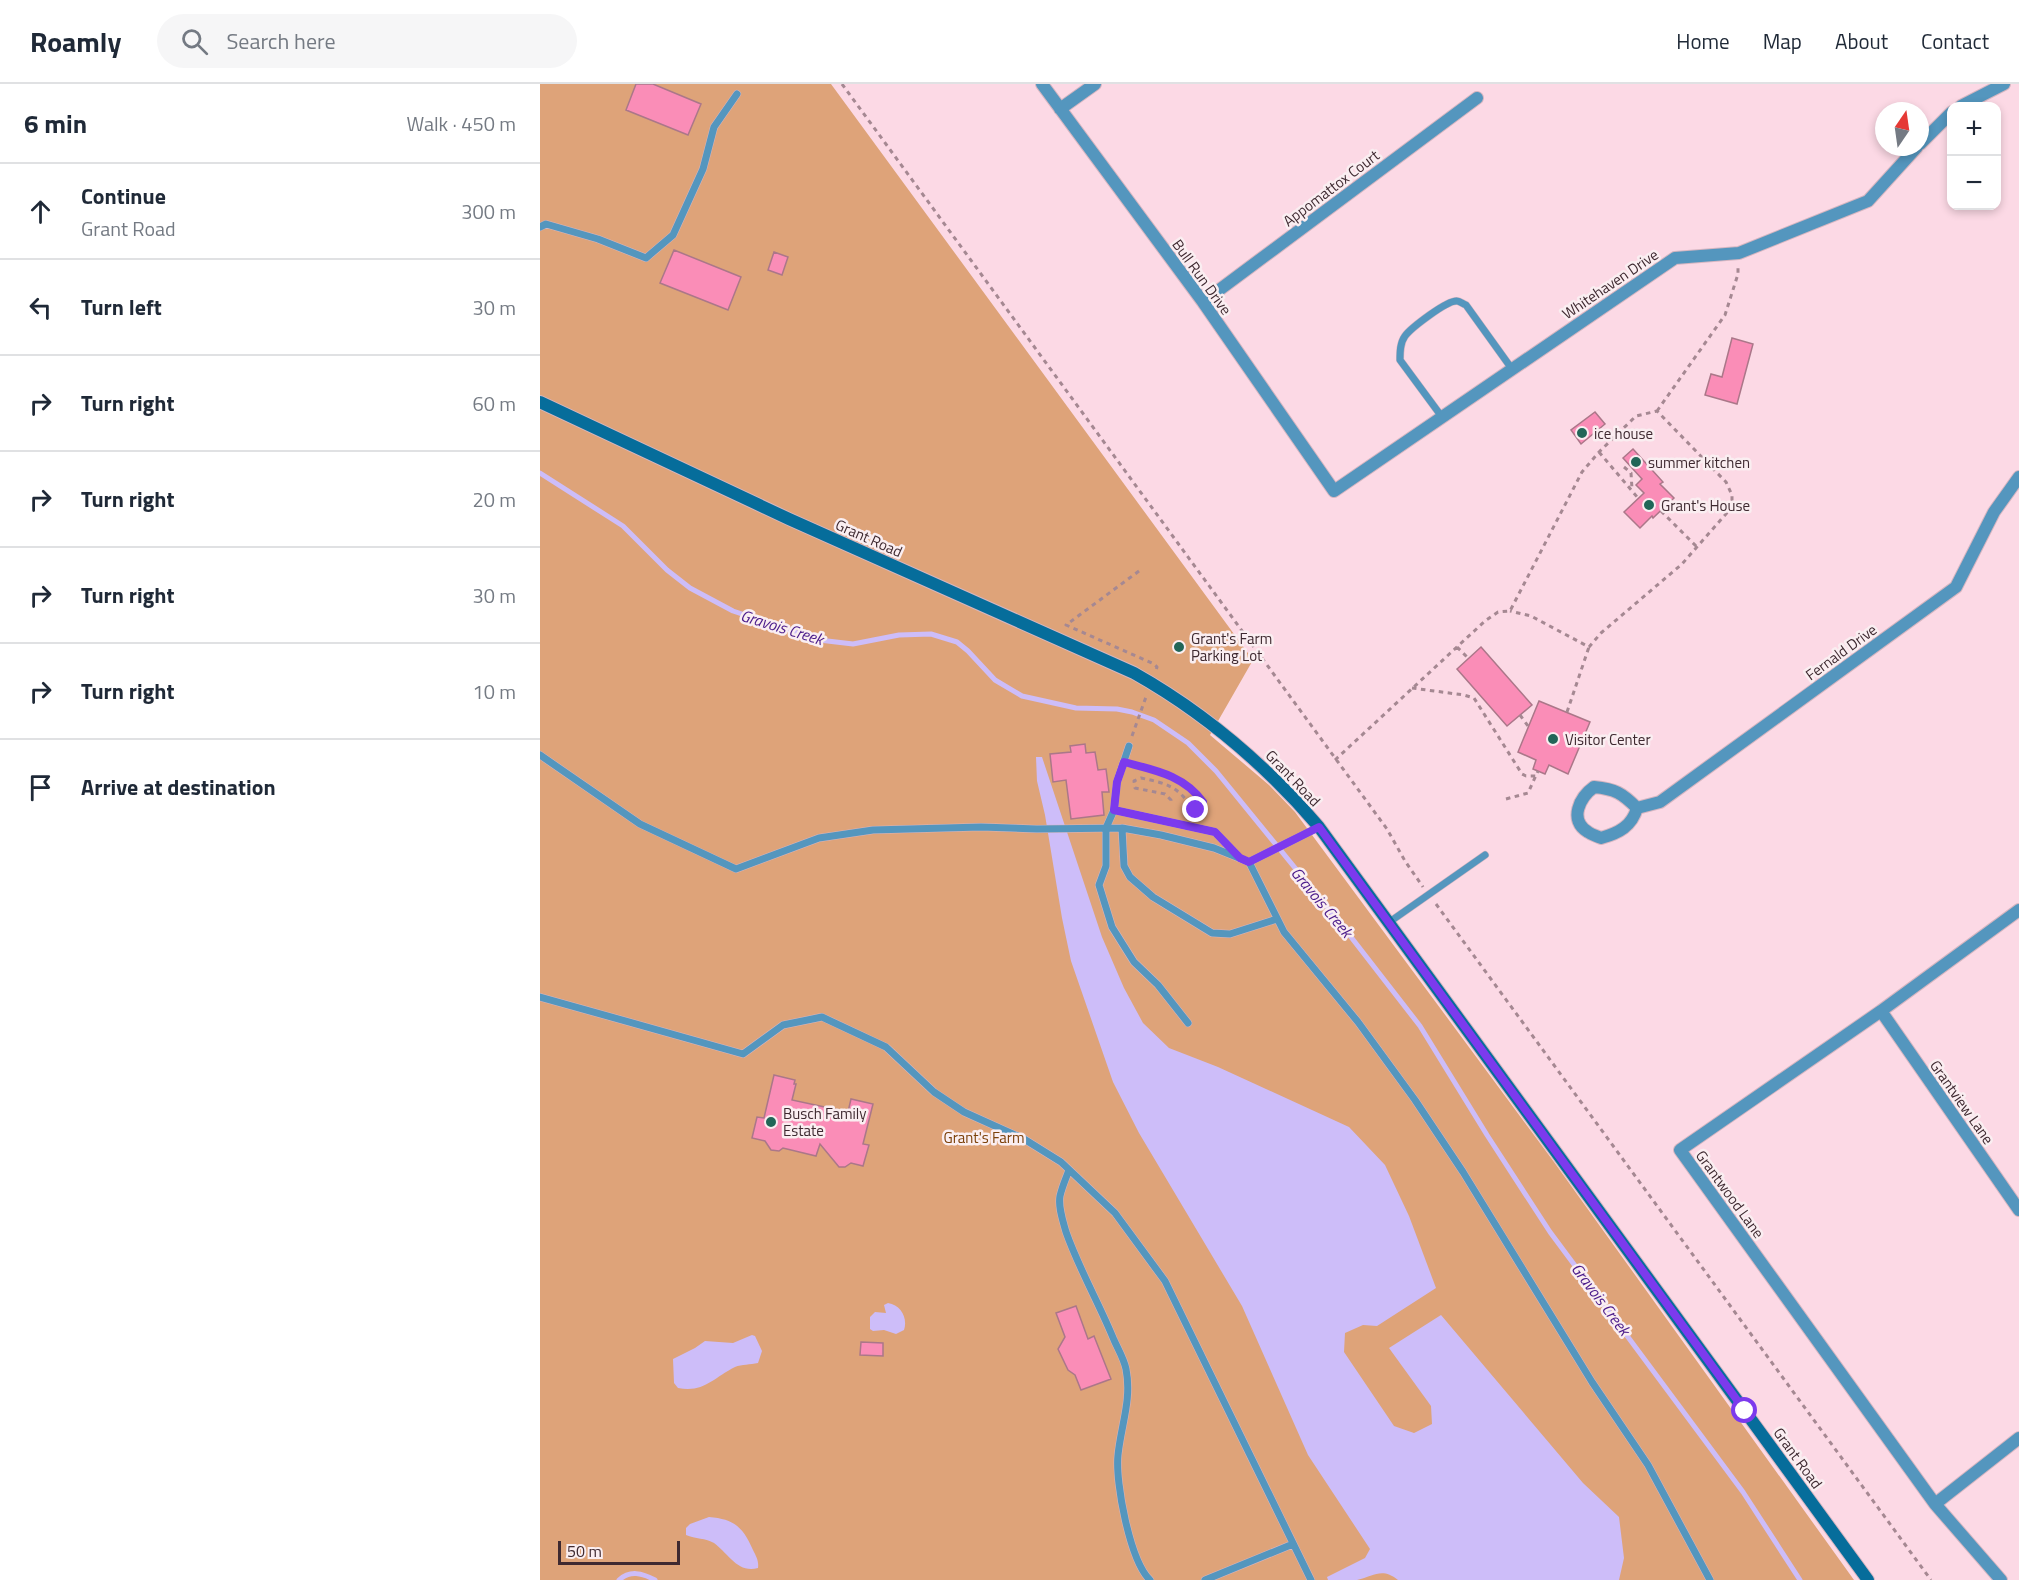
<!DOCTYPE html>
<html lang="en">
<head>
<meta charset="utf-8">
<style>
	body { margin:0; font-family:"Titillium Web",sans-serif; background:#f6f6f7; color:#1f2937 }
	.controls { position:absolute; right:18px; top:18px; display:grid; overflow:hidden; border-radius:12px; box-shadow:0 3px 9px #0003 }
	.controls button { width:54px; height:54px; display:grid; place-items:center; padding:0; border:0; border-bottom:2px solid #e0e1e3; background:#fff; color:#1f2937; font:30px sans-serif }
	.compass { position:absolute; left:1335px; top:18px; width:54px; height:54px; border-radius:50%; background:#fff; box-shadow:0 3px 9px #0003; rotate:13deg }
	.scale { position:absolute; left:18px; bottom:15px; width:122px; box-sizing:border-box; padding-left:6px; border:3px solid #3e2930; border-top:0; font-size:16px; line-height:21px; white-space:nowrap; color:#3e2930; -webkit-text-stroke:4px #faeef1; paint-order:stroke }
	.stop { position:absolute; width:18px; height:18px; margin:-14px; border:4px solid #7c3aed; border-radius:50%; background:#fff }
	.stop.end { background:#7c3aed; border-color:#fff; box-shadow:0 2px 6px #0008 }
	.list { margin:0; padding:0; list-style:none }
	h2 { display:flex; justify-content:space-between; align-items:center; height:78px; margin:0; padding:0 24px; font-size:26px }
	h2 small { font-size:20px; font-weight:400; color:#747a83 }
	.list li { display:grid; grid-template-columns:39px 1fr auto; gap:18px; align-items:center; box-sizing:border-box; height:96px; padding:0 24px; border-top:2px solid #e0e1e3 }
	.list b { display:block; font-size:22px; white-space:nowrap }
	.list p { margin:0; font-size:20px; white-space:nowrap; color:#747a83 }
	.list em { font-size:20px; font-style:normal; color:#747a83 }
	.icon { flex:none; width:33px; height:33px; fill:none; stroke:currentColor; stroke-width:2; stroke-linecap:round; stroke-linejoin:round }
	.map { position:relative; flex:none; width:1479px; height:1496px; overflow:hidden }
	header { display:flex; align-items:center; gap:36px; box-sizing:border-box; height:84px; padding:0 30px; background:#fff; border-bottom:2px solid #e0e1e3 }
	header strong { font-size:28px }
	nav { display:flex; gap:33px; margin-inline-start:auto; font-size:21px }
	.search { width:420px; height:54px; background:#f6f6f7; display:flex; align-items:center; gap:15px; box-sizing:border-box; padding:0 21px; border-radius:33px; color:#747a83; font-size:22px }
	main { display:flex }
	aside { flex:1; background:#fff }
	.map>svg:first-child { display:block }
	.green { fill:#dea379 }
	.water { fill:#cdbdf9 }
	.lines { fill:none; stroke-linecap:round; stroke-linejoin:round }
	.stream { stroke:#cdbdf9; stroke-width:5 }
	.building { fill:#fa8db7; stroke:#ab7789; stroke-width:1.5 }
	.lane-casing { stroke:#d6b6c1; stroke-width:8 }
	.street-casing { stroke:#d6b6c1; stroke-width:14 }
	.secondary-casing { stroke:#d6b6c1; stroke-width:14 }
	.path { stroke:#a58892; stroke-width:3; stroke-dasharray:4.5 4.5; stroke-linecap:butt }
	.lane { stroke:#5496be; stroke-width:7 }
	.street { stroke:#5496be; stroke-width:12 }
	.secondary { stroke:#066d9b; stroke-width:12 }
	.route { stroke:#7c3aed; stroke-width:8 }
	.poi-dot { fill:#226658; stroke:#faeef1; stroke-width:2 }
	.labels { text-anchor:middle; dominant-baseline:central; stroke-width:5; stroke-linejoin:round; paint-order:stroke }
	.street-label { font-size:15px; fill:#3e2930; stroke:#faeef1 }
	.poi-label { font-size:15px; fill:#3e2930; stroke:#faeef1; text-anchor:start }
	.park-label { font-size:15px; fill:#7c410a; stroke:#faeef1 }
	.water-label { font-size:16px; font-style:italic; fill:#4a1a8a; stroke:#faeef1 }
</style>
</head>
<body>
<header>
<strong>Roamly</strong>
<div class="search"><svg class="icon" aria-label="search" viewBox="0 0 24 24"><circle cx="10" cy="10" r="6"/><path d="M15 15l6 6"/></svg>Search here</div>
<nav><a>Home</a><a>Map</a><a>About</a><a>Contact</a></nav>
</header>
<main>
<aside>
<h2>6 min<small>Walk · 450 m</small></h2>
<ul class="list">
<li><svg class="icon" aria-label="ahead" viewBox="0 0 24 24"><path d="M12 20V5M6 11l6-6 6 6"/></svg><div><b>Continue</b><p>Grant Road</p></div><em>300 m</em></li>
<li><svg class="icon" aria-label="left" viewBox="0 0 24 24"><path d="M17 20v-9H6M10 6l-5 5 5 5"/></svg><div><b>Turn left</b></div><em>30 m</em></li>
<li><svg class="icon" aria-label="right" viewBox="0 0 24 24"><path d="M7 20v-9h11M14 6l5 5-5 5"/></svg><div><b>Turn right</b></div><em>60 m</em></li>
<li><svg class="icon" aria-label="right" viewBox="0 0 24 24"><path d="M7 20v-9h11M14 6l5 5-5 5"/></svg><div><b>Turn right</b></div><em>20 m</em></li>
<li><svg class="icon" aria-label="right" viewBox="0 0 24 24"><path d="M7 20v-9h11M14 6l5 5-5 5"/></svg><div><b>Turn right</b></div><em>30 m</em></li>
<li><svg class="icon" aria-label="right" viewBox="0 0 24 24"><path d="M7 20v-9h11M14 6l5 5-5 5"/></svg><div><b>Turn right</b></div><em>10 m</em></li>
<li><svg class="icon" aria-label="arrive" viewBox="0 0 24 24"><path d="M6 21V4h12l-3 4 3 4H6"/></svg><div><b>Arrive at destination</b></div></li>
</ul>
</aside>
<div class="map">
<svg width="1479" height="1496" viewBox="0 0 1479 1496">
	<rect width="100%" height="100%" fill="#fcd9e5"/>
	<!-- green -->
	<path class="green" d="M 0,0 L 291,0 L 713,576 L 670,651 L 729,701 L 755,728 L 1014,1078 L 1314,1496 L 0,1496 Z"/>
	<!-- water -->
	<path class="water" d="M 496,673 L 502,673 L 562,853 L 584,904 L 603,939 L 629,964 L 678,983 L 809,1043 L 845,1081 L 869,1132 L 896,1204 L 837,1242 L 823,1241 L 805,1249 L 804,1268 L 854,1342 L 874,1349 L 892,1340 L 891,1322 L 849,1264 L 901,1231 L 1043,1399 L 1079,1433 L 1084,1474 L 1079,1496 L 858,1496 C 842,1483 834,1492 817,1496 C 809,1496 797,1496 788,1496 L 787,1493 L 825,1474 L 830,1465 L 768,1371 L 702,1222 L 599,1049 L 573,998 L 531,877 L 522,834 L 505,731 L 497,697 Z
		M 348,1219 C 361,1221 368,1234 364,1246 L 356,1250 L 344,1246 L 333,1247 L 330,1245 L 330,1233 L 335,1228 L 346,1229 L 344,1221 Z
		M 212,1251 L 215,1252 L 222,1267 L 218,1279 C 210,1281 202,1280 195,1283 C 173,1294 164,1309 138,1304 L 134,1299 L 133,1275 L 155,1264 L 165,1257 L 193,1259 Z
		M 169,1433 C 194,1435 203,1443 213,1466 C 216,1472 219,1477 218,1484 C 198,1490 188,1469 174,1459 C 166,1454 155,1455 146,1451 L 146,1444 L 150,1440 Z"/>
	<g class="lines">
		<!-- stream -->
		<path class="stream" d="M 0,389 L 83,442 L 127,486 L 150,504 L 193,527 L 279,556 L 313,560 L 359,551 L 391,550 L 417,558 L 428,567 L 455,596 L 482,612 L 536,624 L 577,625 L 592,628 L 614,636 L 648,659 L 676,687 L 804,844 L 880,942 L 947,1051 L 1010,1148 L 1203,1408 L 1260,1496
			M 79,1496 C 90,1486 102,1489 115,1496"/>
	</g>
	<!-- building -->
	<path class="building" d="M 96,0 L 113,0 L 161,20 L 148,51 L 86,26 Z
		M 134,166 L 201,193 L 188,226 L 120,199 Z
		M 234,168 L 248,173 L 242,191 L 228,186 Z
		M 1192,254 L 1213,260 L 1197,320 L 1165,311 L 1171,290 L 1182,293 Z
		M 1055,328 L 1065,340 L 1041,360 L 1031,346 Z
		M 1093,365 L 1123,398 L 1120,400 L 1134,414 L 1113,434 L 1112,432 L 1100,444 L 1084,428 L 1104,409 L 1096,401 L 1102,395 L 1083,374 Z
		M 941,563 L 992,621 L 967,642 L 917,585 Z
		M 999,617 L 1050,638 L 1028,690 L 1009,681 L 1005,690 L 993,685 L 996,676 L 978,668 Z
		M 545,660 L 546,669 L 555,668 L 558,686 L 566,685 L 569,708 L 562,708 L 564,731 L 531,735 L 526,696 L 513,698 L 510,670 L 531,668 L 530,662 Z
		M 234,991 L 255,996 L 254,1000 L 256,1000 L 252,1016 L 308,1028 L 311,1015 L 333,1020 L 323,1060 L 329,1061 L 323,1082 L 311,1079 L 305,1083 L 299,1083 L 280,1060 L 276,1072 L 243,1064 L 239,1067 L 231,1066 L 225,1057 L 212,1054 L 217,1033 L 224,1034 Z
		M 536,1222 L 548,1255 L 554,1252 L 571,1295 L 541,1306 L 535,1291 L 528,1286 L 518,1265 L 525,1253 L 516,1229 Z
		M 321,1258 L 343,1259 L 343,1272 L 320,1271 Z"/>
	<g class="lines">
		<!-- lane casing -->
		<g class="lane-casing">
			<path id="lane" d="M 0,143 L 6,140 L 58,155 L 106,174 L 133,151 L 163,85 L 174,43 L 197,10
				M 902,333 L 860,276 C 860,268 860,259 865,252 C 871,244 907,216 917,217 C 920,217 923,220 926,221 L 972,285
				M 0,671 L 100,740 L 196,785 L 279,754 L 333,746 L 441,743 L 497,745 L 582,744 L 621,751 L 674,764 L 709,778 L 744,848 L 818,938 L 875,1016 L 923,1088 L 1052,1298 L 1108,1381 L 1170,1496
				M 574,726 L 577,698 L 589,662
				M 582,744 L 584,782 L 590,793 L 613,813 L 672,849 L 690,850 L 737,835
				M 709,778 L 779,743
				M 848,839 L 945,771
				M 0,913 L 203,970 L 243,941 L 282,933 L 346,963 L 394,1008 L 424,1028 L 484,1055 L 521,1078 L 575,1129 L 625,1197 L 771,1496
				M 648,939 L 618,901 L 594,878 L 572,843 L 559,801 L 566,782 L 566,744 L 574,726 L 675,748 L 696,770
				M 529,1086 C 526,1094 522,1103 520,1112 C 518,1123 523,1137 526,1148 C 539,1185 559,1219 574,1256 C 578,1265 584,1275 586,1285 C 592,1316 581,1341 578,1371 C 575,1398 590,1477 610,1496
				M 665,1496 L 753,1460"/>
		</g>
		<!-- street casing -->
		<g class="street-casing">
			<path id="street" d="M 502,0 L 663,218 L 794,407 L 1135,174 L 1199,169 L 1328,117 L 1377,63
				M 1421,22 L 1464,0
				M 520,25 L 555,0
				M 1380,60 L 1412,28
				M 663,218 L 937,14
				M 1054,703 C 1075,705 1082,709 1097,724 C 1092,742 1079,749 1061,754 C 1057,752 1052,751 1048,748 C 1028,736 1040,713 1054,703 Z
				M 1097,724 L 1120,718 L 1416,503 L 1454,428 L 1479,393
				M 1341,927 L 1479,1126
				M 1395,1420 L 1479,1354
				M 1461,1496 L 1395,1420 L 1140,1066 L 1341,927 L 1479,826"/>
		</g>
		<!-- secondary casing -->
		<g class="secondary-casing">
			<path id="secondary" d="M 0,318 L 249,435 L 594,589 C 665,629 725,680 779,743 L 1328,1496"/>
		</g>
		<!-- path -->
		<path class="path" d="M 302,0 L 847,745 L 865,777 L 883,803
			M 1117,327 L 1185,231 L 1198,190 L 1198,181
			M 1059,368 L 1098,414
			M 1084,383 L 1091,389 L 1092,405
			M 1121,427 L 1156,462
			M 599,487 L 526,541 L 614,580 L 617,583 L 616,586
			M 917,563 L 929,575
			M 872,604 L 924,611 L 934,614 L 982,690 L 986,692 L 996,692
			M 1027,628 L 1049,563
			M 980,631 L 988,642
			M 592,652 L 606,613
			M 795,676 L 945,537 L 958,528 L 970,527 L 1042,388 L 1059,368 L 1096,332 L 1117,327 L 1186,398 L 1192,411 L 1192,423 L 1142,480 L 1061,549 L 1049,563 L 991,532 L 970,527
			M 595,681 C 621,688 646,694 663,718 L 660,725 L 652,725 C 639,702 625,699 601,694 L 594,697 L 595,704 L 625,710 L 631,716 L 631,719
			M 966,715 L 988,709 L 998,687
			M 896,820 L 1391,1496"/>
		<!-- lane -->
		<use href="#lane" class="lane"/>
		<!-- street -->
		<use href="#street" class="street"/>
		<!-- secondary -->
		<use href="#secondary" class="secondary"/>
	</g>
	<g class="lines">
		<!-- route -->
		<path class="route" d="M 656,726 L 662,722 L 663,718 C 644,691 614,686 584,678 L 577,698 L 574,726 L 675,748 L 700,774 L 709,778 L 779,743 L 1205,1327"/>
	</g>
	<!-- markers -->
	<g class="poi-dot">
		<circle cx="1042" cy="349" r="6"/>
		<circle cx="1096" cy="378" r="6"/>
		<circle cx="1109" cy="421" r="6"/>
		<circle cx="639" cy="563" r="6"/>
		<circle cx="1013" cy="655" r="6"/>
		<circle cx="231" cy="1038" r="6"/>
	</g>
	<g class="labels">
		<!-- street labels -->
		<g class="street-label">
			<text transform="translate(791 104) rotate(-37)">Appomattox Court</text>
			<text transform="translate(662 193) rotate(54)">Bull Run Drive</text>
			<text transform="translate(1070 200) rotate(-34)">Whitehaven Drive</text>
			<text transform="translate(329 454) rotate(24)">Grant Road</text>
			<text transform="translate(1301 568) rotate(-36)">Fernald Drive</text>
			<text transform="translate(753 694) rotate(46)">Grant Road</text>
			<text transform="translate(1422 1018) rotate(55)">Grantview Lane</text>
			<text transform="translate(1190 1110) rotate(54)">Grantwood Lane</text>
			<text transform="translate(1258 1374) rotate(54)">Grant Road</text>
		</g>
		<!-- poi labels -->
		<g class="poi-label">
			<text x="1054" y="349">ice house</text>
			<text x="1108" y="378">summer kitchen</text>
			<text x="1121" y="421">Grant's House</text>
			<text x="651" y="554">Grant's Farm<tspan x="651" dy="17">Parking Lot</tspan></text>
			<text x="1025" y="655">Visitor Center</text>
			<text x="243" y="1029">Busch Family<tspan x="243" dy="17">Estate</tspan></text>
		</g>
		<!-- park labels -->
		<g class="park-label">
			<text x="444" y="1053">Grant's Farm</text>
		</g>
		<!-- water labels -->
		<g class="water-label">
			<text transform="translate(242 543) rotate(17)">Gravois Creek</text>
			<text transform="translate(782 818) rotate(50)">Gravois Creek</text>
			<text transform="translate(1061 1215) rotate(53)">Gravois Creek</text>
		</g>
	</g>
</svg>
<div class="controls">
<button>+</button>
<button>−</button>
</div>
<svg class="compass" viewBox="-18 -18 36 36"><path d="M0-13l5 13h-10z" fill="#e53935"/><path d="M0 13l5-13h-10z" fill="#747a83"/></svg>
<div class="scale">50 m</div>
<div class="stop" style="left:1205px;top:1327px"></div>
<div class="stop end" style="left:656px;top:726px"></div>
</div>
</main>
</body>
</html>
